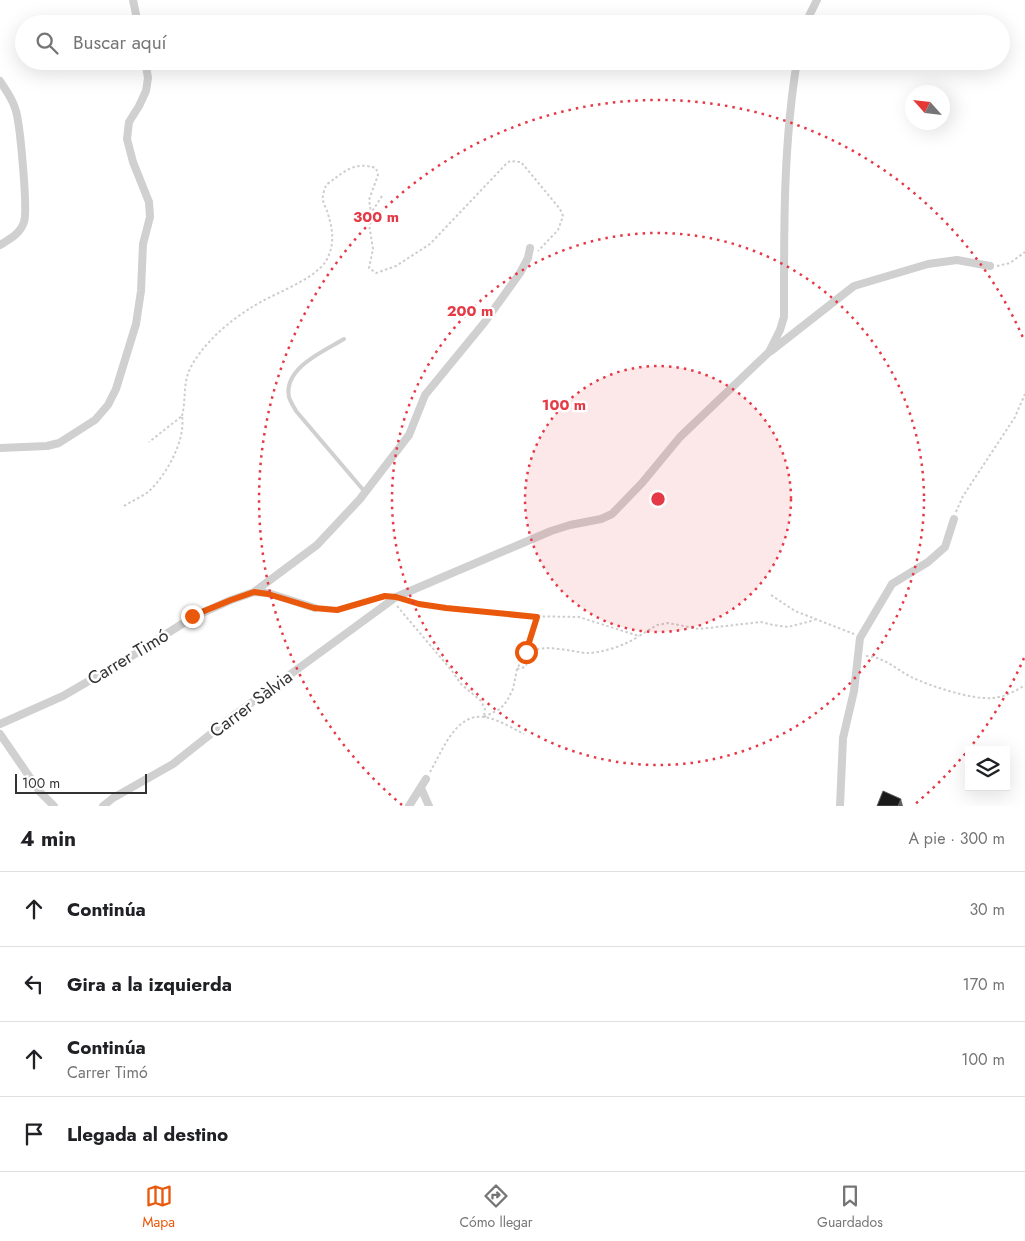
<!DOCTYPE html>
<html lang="es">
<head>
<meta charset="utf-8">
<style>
	body { margin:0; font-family:Jost,sans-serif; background:#f6f6f6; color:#202124 }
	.controls { position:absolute; right:15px; bottom:15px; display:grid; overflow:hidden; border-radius:0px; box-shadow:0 5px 20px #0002 }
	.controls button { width:45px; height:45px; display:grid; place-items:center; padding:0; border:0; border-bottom:1px solid #e0e0e0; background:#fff; color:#202124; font:25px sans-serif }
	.compass { position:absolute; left:905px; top:85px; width:45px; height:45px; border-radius:50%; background:#fff; box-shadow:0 5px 20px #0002; rotate:297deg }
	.scale { position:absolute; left:15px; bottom:12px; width:132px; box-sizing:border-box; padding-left:5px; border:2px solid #333; border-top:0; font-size:14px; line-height:18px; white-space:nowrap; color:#333; -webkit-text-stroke:4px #fff; paint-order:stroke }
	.stop { position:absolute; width:15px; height:15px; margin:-11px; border:4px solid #ea580c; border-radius:50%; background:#fff }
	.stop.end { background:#ea580c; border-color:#fff; box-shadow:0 1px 5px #0008 }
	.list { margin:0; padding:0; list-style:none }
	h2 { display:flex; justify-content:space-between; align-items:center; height:65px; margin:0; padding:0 20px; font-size:21px }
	h2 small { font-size:16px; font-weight:400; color:#757577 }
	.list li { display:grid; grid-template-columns:32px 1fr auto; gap:15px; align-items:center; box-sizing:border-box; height:75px; padding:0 20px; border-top:1px solid #e0e0e0 }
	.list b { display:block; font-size:19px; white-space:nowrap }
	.list p { margin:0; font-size:16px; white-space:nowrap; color:#757577 }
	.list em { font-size:16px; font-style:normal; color:#757577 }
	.icon { flex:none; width:28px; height:28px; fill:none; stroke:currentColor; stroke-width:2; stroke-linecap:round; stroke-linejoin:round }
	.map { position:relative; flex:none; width:1025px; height:806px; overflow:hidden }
	.search { position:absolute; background:#fff; box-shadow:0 5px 20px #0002; left:15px; right:15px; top:15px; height:55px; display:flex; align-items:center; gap:12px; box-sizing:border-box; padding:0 18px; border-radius:28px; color:#757577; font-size:19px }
	.sheet { height:365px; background:#fff }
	nav { display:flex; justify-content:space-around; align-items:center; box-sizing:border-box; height:70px; border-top:1px solid #e0e0e0; background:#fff; font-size:14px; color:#757577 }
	nav a { display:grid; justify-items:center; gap:2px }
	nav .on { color:#ea580c }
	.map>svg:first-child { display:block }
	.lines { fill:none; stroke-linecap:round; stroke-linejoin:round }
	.path { stroke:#cdcdcd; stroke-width:2; stroke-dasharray:2.5 2.5; stroke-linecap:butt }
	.service { stroke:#d0d0d0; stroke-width:4 }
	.minor { stroke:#d0d0d0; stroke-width:8 }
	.shaded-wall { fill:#5f5f5f }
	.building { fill:#1a1a1a; stroke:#5f5f5f }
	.route { stroke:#ea580c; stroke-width:6 }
	.ring { fill:none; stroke:#e63946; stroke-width:2.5; stroke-dasharray:2.5 5 }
	.labels { text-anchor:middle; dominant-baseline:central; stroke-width:5; stroke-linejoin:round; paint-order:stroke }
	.street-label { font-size:18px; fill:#333; stroke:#fff }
	.centre { fill:#e63946; stroke:#fff; stroke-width:2.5 }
	.ring-label { font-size:15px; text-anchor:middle; font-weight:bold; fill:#e63946; stroke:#fff; stroke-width:5; stroke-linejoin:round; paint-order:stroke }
</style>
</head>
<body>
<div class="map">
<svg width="1025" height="806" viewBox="0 0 1025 806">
	<rect width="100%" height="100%" fill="#fff"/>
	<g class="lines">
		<!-- path -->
		<path class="path" d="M 382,196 L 368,218 L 373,249 L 369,268 L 376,273 L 396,266 L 430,244 L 506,164 L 510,161 L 521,162 L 560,209 L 563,216 L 558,230 L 538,251
			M 997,266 L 1010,263 L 1025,252
			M 182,416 C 186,401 183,385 189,371 C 201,345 228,322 252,307 C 272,294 313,281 326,261 C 335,245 333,230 328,214 C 327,209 323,204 323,199 C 322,195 325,189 326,185 C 344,172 353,161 376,168 L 378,175 L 369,200 L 371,212
			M 124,506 C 132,501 141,497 148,492 C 166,476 186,440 182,416 L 149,442
			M 956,512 L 963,496 L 1015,417 L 1025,394
			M 771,595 L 795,611 L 854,634
			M 409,601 L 419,605 L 460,610 L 520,616 L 579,617 L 639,636 L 657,625 L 668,623 L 699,629 L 761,622 L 773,625 L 788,627 L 815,620
			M 397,606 L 452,671 L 461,684 L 481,701 L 485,709 L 484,717
			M 322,609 L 337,610 L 383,596
			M 866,656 C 884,657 896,669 911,677 C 930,686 972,700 993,698 C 1004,697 1016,691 1025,685
			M 517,669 L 525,667 C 528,663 529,656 532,653 C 541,642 576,653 588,653 C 603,653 628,644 639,636
			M 484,717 L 500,709 L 507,701 L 513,689 L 517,669 L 529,646 L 537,617
			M 430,772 C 442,752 455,713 484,717 C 498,719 512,728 524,734"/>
		<!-- service -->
		<path class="service" d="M 344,339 C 324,351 283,368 289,397 C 290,401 294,407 296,411 L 365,492"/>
		<!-- minor -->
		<path class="minor" d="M 133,0 L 138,24
			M 805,24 L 817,0
			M 0,81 C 5,89 12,98 15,108 C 20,120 28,210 24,222 C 20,234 10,239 0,245
			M 771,351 L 854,286 L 928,264 L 957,260 L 990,266
			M 0,448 L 47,446 L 59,443 L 95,420 L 108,405 L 116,389 L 136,324 L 141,291 L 143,244 L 150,217 L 149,202 L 133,162 L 127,139 L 129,122 L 139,106 L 146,91 L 148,78 L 145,61
			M 254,592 L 317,545 L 360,499 L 409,435 L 425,395 L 484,323 L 520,273 L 528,258 L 530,248
			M 0,724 L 63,696 L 130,657 L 193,617 L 231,600 L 254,592 L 268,593 L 315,608
			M 0,734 L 40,792 L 54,806
			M 421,788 L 429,806
			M 103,806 L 113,798 L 173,764 L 236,714 L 396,597 L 551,531 L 570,525 L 601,519 L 612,514 L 642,483 L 680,437 L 769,352 L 780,330 L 784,317 C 784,231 783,146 797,61
			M 409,806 L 426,779
			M 840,806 L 843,738 L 854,691 L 860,638 L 892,584 L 928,562 L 945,547 L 954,519"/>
	</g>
	<!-- shaded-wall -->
	<path class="shaded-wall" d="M 901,799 L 903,806 L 898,806 Z"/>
	<!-- building -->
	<path class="building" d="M 883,791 L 901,799 L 898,806 L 877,806 Z"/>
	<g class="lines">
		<!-- route -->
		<path class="route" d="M 192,616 L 231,600 L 254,592 L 268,594 L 314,608 L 337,610 L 385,596 L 396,597 L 419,604 L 446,608 L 537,617 L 526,652"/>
	</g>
	<!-- distance rings -->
	<circle cx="658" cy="499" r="133" fill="#e63946" fill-opacity=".12"/>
	<g class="ring">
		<circle cx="658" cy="499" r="133"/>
		<circle cx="658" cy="499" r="266"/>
		<path d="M1024 658A399 399 0 0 1 914 805M402 805A399 399 0 1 1 1024 340"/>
	</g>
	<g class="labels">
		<!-- street labels -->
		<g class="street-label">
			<text transform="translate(128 657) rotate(-31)">Carrer Timó</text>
			<text transform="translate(251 704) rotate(-37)">Carrer Sàlvia</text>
		</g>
	</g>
	<circle cx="658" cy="499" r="8" class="centre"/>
	<g class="ring-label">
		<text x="376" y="222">300 m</text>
		<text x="470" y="316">200 m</text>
		<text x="564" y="410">100 m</text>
	</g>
</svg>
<div class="controls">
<button><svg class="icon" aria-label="layers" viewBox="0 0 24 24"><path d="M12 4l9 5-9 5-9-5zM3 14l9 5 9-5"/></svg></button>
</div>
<svg class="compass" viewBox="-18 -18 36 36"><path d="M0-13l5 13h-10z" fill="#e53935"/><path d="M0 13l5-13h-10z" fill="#757577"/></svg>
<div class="scale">100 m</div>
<div class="stop" style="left:526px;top:652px"></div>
<div class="stop end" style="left:192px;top:616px"></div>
<div class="search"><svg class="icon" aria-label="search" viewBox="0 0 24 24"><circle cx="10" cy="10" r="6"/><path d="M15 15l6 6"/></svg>Buscar aquí</div>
</div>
<section class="sheet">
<h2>4 min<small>A pie · 300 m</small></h2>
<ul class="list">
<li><svg class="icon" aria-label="ahead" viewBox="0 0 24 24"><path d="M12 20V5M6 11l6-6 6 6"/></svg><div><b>Continúa</b></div><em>30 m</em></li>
<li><svg class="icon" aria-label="left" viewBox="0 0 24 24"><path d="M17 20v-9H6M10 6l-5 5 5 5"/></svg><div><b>Gira a la izquierda</b></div><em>170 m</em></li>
<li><svg class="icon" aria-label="ahead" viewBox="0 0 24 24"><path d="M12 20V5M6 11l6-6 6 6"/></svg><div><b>Continúa</b><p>Carrer Timó</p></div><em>100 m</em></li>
<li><svg class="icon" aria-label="arrive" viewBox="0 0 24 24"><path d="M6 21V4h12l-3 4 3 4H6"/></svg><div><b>Llegada al destino</b></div></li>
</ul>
</section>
<nav>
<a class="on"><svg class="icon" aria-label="map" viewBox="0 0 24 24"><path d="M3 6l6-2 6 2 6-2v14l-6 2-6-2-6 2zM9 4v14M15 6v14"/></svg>Mapa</a>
<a><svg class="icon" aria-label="directions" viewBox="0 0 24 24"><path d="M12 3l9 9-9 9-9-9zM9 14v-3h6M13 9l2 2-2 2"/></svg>Cómo llegar</a>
<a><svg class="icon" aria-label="saved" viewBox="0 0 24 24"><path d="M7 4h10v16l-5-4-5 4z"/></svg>Guardados</a>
</nav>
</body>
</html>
